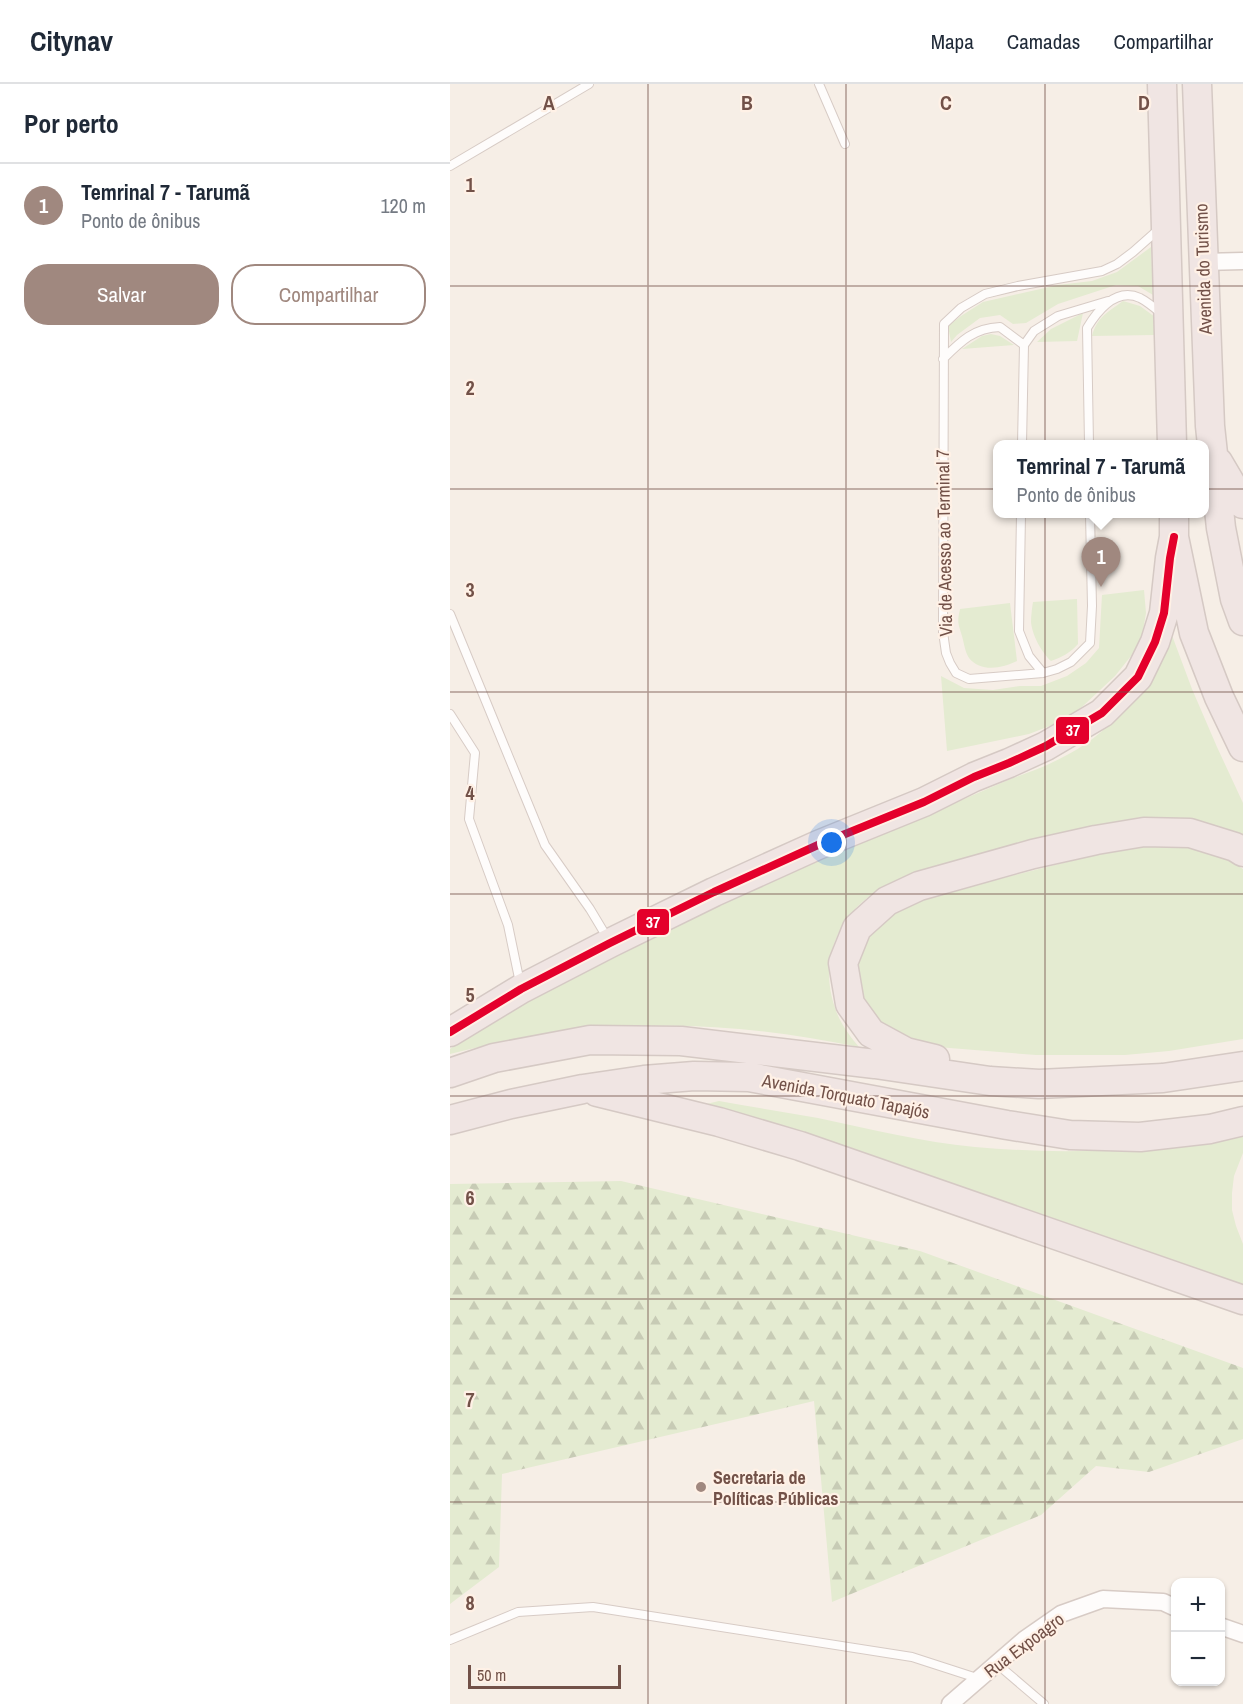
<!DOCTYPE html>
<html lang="pt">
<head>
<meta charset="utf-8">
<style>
	body { margin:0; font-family:"Archivo Narrow",sans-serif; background:#f2f2f3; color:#1f2937 }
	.controls { position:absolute; right:18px; bottom:18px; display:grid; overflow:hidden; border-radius:12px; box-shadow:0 2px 4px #0004 }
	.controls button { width:54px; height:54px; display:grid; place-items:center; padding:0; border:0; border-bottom:2px solid #e0e1e3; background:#fff; color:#1f2937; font:30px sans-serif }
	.scale { position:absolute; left:18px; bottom:15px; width:153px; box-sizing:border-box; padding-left:6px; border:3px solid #725148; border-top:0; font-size:16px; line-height:21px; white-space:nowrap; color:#725148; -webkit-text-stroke:4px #fff1e6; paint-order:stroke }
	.you { position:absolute; left:382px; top:759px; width:21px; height:21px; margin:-15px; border:4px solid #fff; border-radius:50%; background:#1a73e8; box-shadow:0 0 0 9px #1a73e833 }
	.badge { display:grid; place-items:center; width:39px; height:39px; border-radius:50%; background:#a0887f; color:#fff; font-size:20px; font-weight:700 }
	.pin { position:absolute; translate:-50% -50px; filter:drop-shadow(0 2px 3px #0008) }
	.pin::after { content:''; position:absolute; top:32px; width:21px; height:18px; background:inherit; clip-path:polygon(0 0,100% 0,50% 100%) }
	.popup { position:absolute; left:543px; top:356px; width:216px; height:78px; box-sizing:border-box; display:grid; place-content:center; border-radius:12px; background:#fff; filter:drop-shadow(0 2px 4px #0005); font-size:20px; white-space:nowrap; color:#747a83 }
	.popup b { font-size:22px; color:#1f2937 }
	.popup::after { content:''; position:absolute; left:50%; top:100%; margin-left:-12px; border:12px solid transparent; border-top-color:#fff }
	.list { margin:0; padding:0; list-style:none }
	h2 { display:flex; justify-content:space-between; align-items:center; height:78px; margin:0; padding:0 24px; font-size:26px }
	h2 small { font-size:20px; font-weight:400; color:#747a83 }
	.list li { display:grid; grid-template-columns:39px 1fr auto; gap:18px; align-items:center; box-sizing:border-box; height:84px; padding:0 24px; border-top:2px solid #e0e1e3 }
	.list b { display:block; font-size:22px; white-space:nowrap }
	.list p { margin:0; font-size:20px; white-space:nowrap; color:#747a83 }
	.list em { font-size:20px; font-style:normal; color:#747a83 }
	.actions { display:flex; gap:12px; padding:18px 24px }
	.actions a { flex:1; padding:14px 0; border:2px solid #a0887f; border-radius:24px; text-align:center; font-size:21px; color:#a0887f }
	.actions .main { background:#a0887f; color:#fff }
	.map { position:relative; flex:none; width:793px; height:1620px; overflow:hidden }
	header { display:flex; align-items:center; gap:36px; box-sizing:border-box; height:84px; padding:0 30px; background:#fff; border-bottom:2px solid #e0e1e3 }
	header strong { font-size:28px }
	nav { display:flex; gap:33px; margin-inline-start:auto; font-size:21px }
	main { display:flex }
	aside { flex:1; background:#fff }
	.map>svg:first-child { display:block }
	.green { fill:#e4ebd1 }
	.forest { fill:url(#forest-firs) }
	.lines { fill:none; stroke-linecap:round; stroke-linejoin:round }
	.lane-casing { stroke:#d7cbc5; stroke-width:10 }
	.street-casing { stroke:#d7cbc5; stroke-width:19 }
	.highway-casing { stroke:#d5c9c4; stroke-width:31 }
	.lane { stroke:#fefcfb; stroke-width:8 }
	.street { stroke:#fefcfb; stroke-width:16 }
	.highway { stroke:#f0e5e3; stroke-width:28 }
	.bus-1-casing { stroke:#fff1e6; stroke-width:12 }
	.bus-1 { stroke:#e4002b; stroke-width:8 }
	.grid { fill:none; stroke:#725148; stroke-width:1.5; stroke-opacity:0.55 }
	.poi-dot { fill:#a0887f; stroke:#fff1e6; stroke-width:2 }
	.labels { text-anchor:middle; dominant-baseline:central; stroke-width:4.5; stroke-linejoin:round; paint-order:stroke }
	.street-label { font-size:18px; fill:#725148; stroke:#fff1e6 }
	.poi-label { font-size:18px; font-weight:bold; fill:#725148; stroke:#fff1e6; text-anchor:start }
	.grid-label { font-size:20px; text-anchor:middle; font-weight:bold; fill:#725148; stroke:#fff1e6; stroke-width:4.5; stroke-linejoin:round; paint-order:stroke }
	.line-badge { stroke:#fff1e6; stroke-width:2 }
	.badge-label { font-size:16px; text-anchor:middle; font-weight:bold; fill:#fff }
</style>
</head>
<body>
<header>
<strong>Citynav</strong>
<nav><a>Mapa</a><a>Camadas</a><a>Compartilhar</a></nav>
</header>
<main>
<aside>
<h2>Por perto<small></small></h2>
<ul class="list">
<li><span class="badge">1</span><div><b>Temrinal 7 - Tarumã</b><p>Ponto de ônibus</p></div><em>120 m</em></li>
</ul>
<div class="actions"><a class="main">Salvar</a><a>Compartilhar</a></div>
</aside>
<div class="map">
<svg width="793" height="1620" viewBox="0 0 793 1620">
	<defs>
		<pattern id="forest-firs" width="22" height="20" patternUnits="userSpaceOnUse" patternTransform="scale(1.5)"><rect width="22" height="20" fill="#e4ebd1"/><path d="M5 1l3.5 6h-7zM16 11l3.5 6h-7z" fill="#c7cbb5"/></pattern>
	</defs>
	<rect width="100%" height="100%" fill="#f6eee6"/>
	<!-- green -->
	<path class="green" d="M 701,163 L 703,211 L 688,202 L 666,201 L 608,220 L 576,239 L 563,240 L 550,231 L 530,234 L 507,251 L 501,258 L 498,242 L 511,232 L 533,218 L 608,201 L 642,197 L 667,188 Z
		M 673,217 L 690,222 L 705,233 L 704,251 L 642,252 C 647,233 658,228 673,217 Z
		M 633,229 L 627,257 L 587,258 L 601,245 Z
		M 541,250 L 550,252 L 564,261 L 512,265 L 532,252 Z
		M 694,506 L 696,529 L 692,553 L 681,572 L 665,592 L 633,622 L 615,636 L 579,650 L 497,667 L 491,592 L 514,604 L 543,606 L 570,602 L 591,602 L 617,592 L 636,579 L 649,564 L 652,511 Z
		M 627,515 L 628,560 C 620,569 612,573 601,577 C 592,569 582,551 581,538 C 581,532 582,524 583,518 Z
		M 560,519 L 567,577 C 553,584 531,589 519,574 C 515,568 514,559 512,552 C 508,538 507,539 510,525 Z
		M 720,546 L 742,605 L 767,663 L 793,719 L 793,757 L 734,736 L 713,733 L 691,733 L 459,793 C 401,809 364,864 385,924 C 390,939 399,951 409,963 C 265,933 143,934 0,970 L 0,965 L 19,950 L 69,919 L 283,813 L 341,789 L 563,694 C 601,681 639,664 666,633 C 673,626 678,615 684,606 C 696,586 708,566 720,546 Z
		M 723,758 L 772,772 L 793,785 L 793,955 L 719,967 L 675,971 L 586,971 L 475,962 L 441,949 L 414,922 L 405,885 L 416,848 L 457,818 L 669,765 Z
		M 269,1017 C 302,1023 335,1028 368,1034 C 420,1045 472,1058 525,1063 C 573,1067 623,1069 671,1065 C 712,1062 752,1055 793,1051 L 793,1069 L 784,1092 L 782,1109 L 782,1126 L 786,1142 L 793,1160 L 793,1207 L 248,1022 Z"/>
	<!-- forest -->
	<path class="forest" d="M 171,1097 L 470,1167 L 793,1284 L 793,1355 L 699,1388 L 646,1382 L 591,1431 L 382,1518 L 364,1317 L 52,1390 L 49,1483 L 0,1520 L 0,1100 Z"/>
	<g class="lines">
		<!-- lane casing -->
		<g class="lane-casing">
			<path id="lane" d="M 369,0 L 395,60
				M 0,82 L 139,0
				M 493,275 C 511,257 524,244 550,243 L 574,261
				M 572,360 L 574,261 L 584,247 L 608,232 L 658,217
				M 639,360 L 637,244 C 648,226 666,203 690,214 C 698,218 706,225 713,231
				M 571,430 L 569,547 L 579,572 L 593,589
				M 640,430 L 642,522 L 640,559 L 621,578 L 607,585 L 593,589 L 519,595 L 506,589 L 500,579 L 496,569 L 493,548 L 494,240 L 511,224 L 535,210 L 568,202 L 652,187 L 667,180 L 683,168 L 709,145
				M 0,530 L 95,761 L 140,825 L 158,855
				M 0,630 L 25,669 L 19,735 L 58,841 L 70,899
				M 0,1556 L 68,1528 L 143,1523 L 462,1573 L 530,1595
				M 547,1580 L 594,1620"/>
		</g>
		<!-- street casing -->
		<g class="street-casing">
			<path id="street" d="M 753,178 L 793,177
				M 770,1542 L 793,1550
				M 500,1620 L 575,1555 L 611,1530 L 653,1515 L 713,1518 L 726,1524"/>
		</g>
		<!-- highway casing -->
		<g class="highway-casing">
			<path id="highway" d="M 712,0 L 722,360
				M 747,0 L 760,342 L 771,444 L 785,515 L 793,537
				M 768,378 L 793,420
				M 724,430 L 724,453 L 744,549 L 769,613 L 793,663
				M 0,948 L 71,905 L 160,859 L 264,808 L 368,761 L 474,718 L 524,693 L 559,679 L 596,662 L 652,629 L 688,593 L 705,558 L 714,529 L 720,474 L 724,453
				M 485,975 L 456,968 L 421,949 L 400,920 L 393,879 L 407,844 L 437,817 L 469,802 L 583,770 L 646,756 L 694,748 L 740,749 L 785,763 L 793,768
				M 0,989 L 44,974 L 140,956 L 231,957 L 425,980 L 540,997 L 589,1000 L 713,994 L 793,982
				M 147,1008 L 269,1038 L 350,1062 L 793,1216
				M 0,1036 L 61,1020 L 133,1005 L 194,996 L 244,992 L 299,993 L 557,1041 L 620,1051 L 690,1053 L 760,1045 L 793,1037"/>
		</g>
		<!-- lane -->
		<use href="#lane" class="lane"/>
		<!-- street -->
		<use href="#street" class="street"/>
		<!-- highway -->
		<use href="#highway" class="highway"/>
		<!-- bus-1 casing -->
		<g class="bus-1-casing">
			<path id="bus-1" d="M 0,948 L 71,905 L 160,859 L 264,808 L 368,761 L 474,718 L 524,693 L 559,679 L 596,662 L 652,629 L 688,593 L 705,558 L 714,529 L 720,474 L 724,453"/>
		</g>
		<!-- bus-1 -->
		<use href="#bus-1" class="bus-1"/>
	</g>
	<!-- grid -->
	<path class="grid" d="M 198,0 L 198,1620M 396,0 L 396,1620M 595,0 L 595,1620M 0,202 L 793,202M 0,405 L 793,405M 0,608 L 793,608M 0,810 L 793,810M 0,1012 L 793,1012M 0,1215 L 793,1215M 0,1418 L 793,1418"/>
	<!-- markers -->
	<circle class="poi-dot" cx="251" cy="1403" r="6"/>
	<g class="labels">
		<!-- street labels -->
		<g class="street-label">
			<text transform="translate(753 185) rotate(-92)">Avenida do Turismo</text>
			<text transform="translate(494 459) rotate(-91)">Via de Acesso ao Terminal 7</text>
			<text transform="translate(396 1012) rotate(11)">Avenida Torquato Tapajós</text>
			<text transform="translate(574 1561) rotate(-37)">Rua Expoagro</text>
		</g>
		<!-- poi labels -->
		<g class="poi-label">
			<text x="263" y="1393">Secretaria de<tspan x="263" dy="21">Políticas Públicas</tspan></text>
		</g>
	</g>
	<g class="grid-label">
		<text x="99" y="26">A</text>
		<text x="297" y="26">B</text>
		<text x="496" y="26">C</text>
		<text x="694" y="26">D</text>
		<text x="20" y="108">1</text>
		<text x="20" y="311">2</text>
		<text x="20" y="513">3</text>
		<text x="20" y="716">4</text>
		<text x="20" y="918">5</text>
		<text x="20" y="1121">6</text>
		<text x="20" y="1323">7</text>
		<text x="20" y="1526">8</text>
	</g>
	<g class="line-badge">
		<rect x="605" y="632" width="35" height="29" rx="6" fill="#e4002b"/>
		<rect x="186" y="824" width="34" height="28" rx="6" fill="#e4002b"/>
	</g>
	<g class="badge-label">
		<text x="623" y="652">37</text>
		<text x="203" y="844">37</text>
	</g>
</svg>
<div class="controls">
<button>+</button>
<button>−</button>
</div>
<div class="scale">50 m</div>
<div class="you"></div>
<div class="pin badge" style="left:651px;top:503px">1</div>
<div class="popup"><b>Temrinal 7 - Tarumã</b>Ponto de ônibus</div>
</div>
</main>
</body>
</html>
